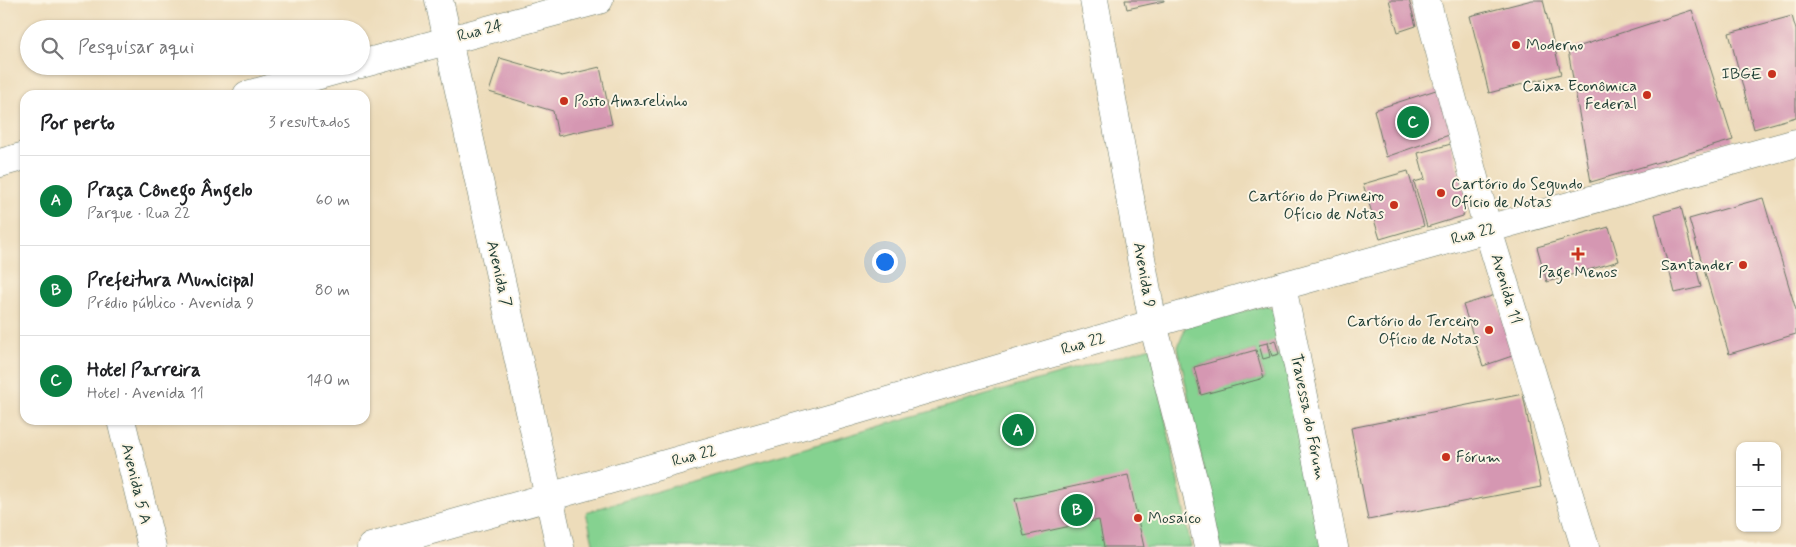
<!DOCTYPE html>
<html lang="pt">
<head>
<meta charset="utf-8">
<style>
	body { margin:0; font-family:Mynerve,sans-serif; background:#f2f2f2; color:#202124 }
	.controls { position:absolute; right:15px; bottom:15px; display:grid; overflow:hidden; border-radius:10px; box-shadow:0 1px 4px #0004 }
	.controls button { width:45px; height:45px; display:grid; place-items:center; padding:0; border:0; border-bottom:1px solid #e0e0e0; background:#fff; color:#202124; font:25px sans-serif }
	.you { position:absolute; left:884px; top:261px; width:18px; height:18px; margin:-12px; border:4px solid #fff; border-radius:50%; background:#1a73e8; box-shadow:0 0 0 8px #1a73e833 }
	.badge { display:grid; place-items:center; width:32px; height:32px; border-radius:50%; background:#0b8043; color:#fff; font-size:16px; font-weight:700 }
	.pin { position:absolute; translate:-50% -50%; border:2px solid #fff; box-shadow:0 1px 5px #0006 }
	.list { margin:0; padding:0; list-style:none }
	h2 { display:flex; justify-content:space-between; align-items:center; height:65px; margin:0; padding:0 20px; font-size:21px }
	h2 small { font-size:16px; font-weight:400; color:#757577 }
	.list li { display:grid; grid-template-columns:32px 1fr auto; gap:15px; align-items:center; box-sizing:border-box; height:90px; padding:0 20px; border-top:1px solid #e0e0e0 }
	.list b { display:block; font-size:19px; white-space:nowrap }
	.list p { margin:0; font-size:16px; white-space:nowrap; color:#757577 }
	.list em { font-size:16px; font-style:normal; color:#757577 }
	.icon { flex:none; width:28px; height:28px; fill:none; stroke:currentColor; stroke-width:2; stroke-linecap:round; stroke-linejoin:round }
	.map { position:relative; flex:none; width:1796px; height:547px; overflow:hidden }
	.search { position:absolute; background:#fff; box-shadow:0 1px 4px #0004; left:20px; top:20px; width:350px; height:55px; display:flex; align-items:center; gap:12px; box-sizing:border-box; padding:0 18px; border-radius:28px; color:#757577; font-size:19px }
	.panel { position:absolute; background:#fff; box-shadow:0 1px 4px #0004; left:20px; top:90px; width:350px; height:335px; border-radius:15px }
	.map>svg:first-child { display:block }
	.green { fill:#85d290; stroke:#528862; fill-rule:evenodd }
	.building { fill:#d597b2 }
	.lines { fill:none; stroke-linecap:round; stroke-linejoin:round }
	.minor-casing { stroke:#677563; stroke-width:29 }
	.tertiary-casing { stroke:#677563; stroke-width:29 }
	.secondary-casing { stroke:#677563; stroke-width:29 }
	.minor { stroke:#fff; stroke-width:28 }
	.tertiary { stroke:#fff; stroke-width:28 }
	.secondary { stroke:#fff; stroke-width:28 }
	.poi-dot { fill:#c8321e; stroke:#fcf5e5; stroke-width:2 }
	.labels { text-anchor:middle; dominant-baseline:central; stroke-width:4; stroke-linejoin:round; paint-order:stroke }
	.street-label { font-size:16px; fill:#1f3d34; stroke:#fcf5e5 }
	.poi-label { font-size:16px; fill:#1f3d34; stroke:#fcf5e5; text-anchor:start }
</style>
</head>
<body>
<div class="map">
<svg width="1796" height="547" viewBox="0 0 1796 547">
	<rect width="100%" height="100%" fill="#fcf5e5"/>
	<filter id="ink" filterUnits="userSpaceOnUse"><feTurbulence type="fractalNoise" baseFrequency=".02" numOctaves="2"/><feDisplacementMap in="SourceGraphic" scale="10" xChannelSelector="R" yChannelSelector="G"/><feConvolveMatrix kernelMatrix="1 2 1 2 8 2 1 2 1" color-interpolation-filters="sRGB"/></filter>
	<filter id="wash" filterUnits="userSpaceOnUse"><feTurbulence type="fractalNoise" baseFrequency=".0096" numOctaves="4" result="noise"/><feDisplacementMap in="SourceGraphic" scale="20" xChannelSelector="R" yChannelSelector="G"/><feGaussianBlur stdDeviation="1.12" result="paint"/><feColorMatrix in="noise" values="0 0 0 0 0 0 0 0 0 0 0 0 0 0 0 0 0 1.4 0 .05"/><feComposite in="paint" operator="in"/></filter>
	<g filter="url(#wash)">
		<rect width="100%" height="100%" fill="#eddcba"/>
		<!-- green -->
		<path class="green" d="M 1267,305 L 1275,312 L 1327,547 L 1220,547 L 1178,347 L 1186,326 ZM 1256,350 L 1264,378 L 1201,394 L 1194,367 Z
			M 1151,347 L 1191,547 L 594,547 L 586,512 Z"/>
		<g id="blocks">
			<!-- building -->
			<path class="building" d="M 1125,0 L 1164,0 L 1164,1 L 1127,9 Z
				M 1389,0 L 1409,0 L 1416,26 L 1398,32 Z
				M 1532,0 L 1543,0 L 1561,74 L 1489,93 L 1470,16 Z
				M 1692,10 L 1733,140 L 1591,182 L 1568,50 Z
				M 1792,16 L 1796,30 L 1796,117 L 1754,129 L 1729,33 Z
				M 500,58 L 562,76 L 600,67 L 612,124 L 558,136 L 553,111 L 489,92 Z
				M 1439,89 L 1452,134 L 1386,157 L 1374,110 Z
				M 1451,144 L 1468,204 L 1463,216 L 1427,227 L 1414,182 L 1425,179 L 1418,153 Z
				M 1408,171 L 1424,226 L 1380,239 L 1363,184 Z
				M 1763,198 L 1796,310 L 1796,334 L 1729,354 L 1689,219 Z
				M 1681,207 L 1701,287 L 1675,293 L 1655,214 Z
				M 1609,227 L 1619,261 L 1547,282 L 1537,247 Z
				M 1495,295 L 1515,355 L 1483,366 L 1463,305 Z
				M 1275,340 L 1279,354 L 1272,356 L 1268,343 Z
				M 1267,343 L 1270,357 L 1263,359 L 1259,345 Z
				M 1256,350 L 1264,378 L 1201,395 L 1194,367 Z
				M 1523,394 L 1541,487 L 1368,520 L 1351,428 Z
				M 1128,475 L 1144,547 L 1104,547 L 1099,520 L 1024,536 L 1015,499 Z"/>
		</g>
	</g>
	<g filter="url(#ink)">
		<use href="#blocks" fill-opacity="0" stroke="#677563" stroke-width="1"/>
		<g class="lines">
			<!-- minor casing -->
			<g class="minor-casing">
				<path id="minor" d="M 1094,0 L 1153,324 L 1197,494 L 1208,547
					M 1426,0 L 1488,230 L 1585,547
					M 1282,286 L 1334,547
					M 121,420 L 152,547"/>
			</g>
			<!-- tertiary casing -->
			<g class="tertiary-casing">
				<path id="tertiary" d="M 361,64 L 599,0
					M 247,95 L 352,66
					M 0,163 L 25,156
					M 371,547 L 850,412 L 1282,286 L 1796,143"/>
			</g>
			<!-- secondary casing -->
			<g class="secondary-casing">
				<path id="secondary" d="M 439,0 L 560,547"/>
			</g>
			<!-- minor -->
			<use href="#minor" class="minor"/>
			<!-- tertiary -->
			<use href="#tertiary" class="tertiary"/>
			<!-- secondary -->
			<use href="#secondary" class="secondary"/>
		</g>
	</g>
	<!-- markers -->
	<g class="poi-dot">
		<circle cx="1516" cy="45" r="5"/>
		<circle cx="1772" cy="74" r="5"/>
		<circle cx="1647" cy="95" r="5"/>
		<circle cx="564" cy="101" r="5"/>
		<circle cx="1441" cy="193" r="5"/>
		<circle cx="1394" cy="205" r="5"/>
		<path d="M1575.5 246.5h5v5h5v5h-5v5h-5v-5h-5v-5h5z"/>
		<circle cx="1743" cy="265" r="5"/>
		<circle cx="1489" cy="330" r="5"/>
		<circle cx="1446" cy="457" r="5"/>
		<circle cx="1138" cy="518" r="5"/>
	</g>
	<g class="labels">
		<!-- street labels -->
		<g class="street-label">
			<text transform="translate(480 31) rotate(-15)">Rua 24</text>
			<text transform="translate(1473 234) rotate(-15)">Rua 22</text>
			<text transform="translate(499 274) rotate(77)">Avenida 7</text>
			<text transform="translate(1144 275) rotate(80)">Avenida 9</text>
			<text transform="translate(1506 289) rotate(73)">Avenida 11</text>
			<text transform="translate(1083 344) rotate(-16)">Rua 22</text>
			<text transform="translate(1308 417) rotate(79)">Travessa do Fórum</text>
			<text transform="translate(694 456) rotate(-15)">Rua 22</text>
			<text transform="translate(136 484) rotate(76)">Avenida 5 A</text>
		</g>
		<!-- poi labels -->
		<g class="poi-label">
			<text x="1526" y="45">Moderno</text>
			<text x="1762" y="74" text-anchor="end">IBGE</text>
			<text x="1637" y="86" text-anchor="end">Caixa Econômica<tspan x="1637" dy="18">Federal</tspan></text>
			<text x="574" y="101">Posto Amarelinho</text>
			<text x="1451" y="184">Cartório do Segundo<tspan x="1451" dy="18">Ofício de Notas</tspan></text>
			<text x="1384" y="196" text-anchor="end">Cartório do Primeiro<tspan x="1384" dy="18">Ofício de Notas</tspan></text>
			<text x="1733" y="265" text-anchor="end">Santander</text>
			<text x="1578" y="272" text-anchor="middle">Page Menos</text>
			<text x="1479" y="321" text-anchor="end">Cartório do Terceiro<tspan x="1479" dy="18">Ofício de Notas</tspan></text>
			<text x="1456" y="457">Fórum</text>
			<text x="1148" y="518">Mosaíco</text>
		</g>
	</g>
</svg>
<div class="controls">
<button>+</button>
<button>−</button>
</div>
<div class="you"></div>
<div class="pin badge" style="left:1018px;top:430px">A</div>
<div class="pin badge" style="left:1077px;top:510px">B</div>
<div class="pin badge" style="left:1413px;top:122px">C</div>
<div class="search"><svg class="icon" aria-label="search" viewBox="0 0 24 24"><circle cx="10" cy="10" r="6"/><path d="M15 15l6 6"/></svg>Pesquisar aqui</div>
<section class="panel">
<h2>Por perto<small>3 resultados</small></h2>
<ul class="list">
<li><span class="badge">A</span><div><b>Praça Cônego Ângelo</b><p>Parque · Rua 22</p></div><em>60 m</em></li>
<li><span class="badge">B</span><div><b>Prefeitura Municipal</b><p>Prédio público · Avenida 9</p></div><em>80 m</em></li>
<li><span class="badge">C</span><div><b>Hotel Parreira</b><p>Hotel · Avenida 11</p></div><em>140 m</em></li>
</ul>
</section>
</div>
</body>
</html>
